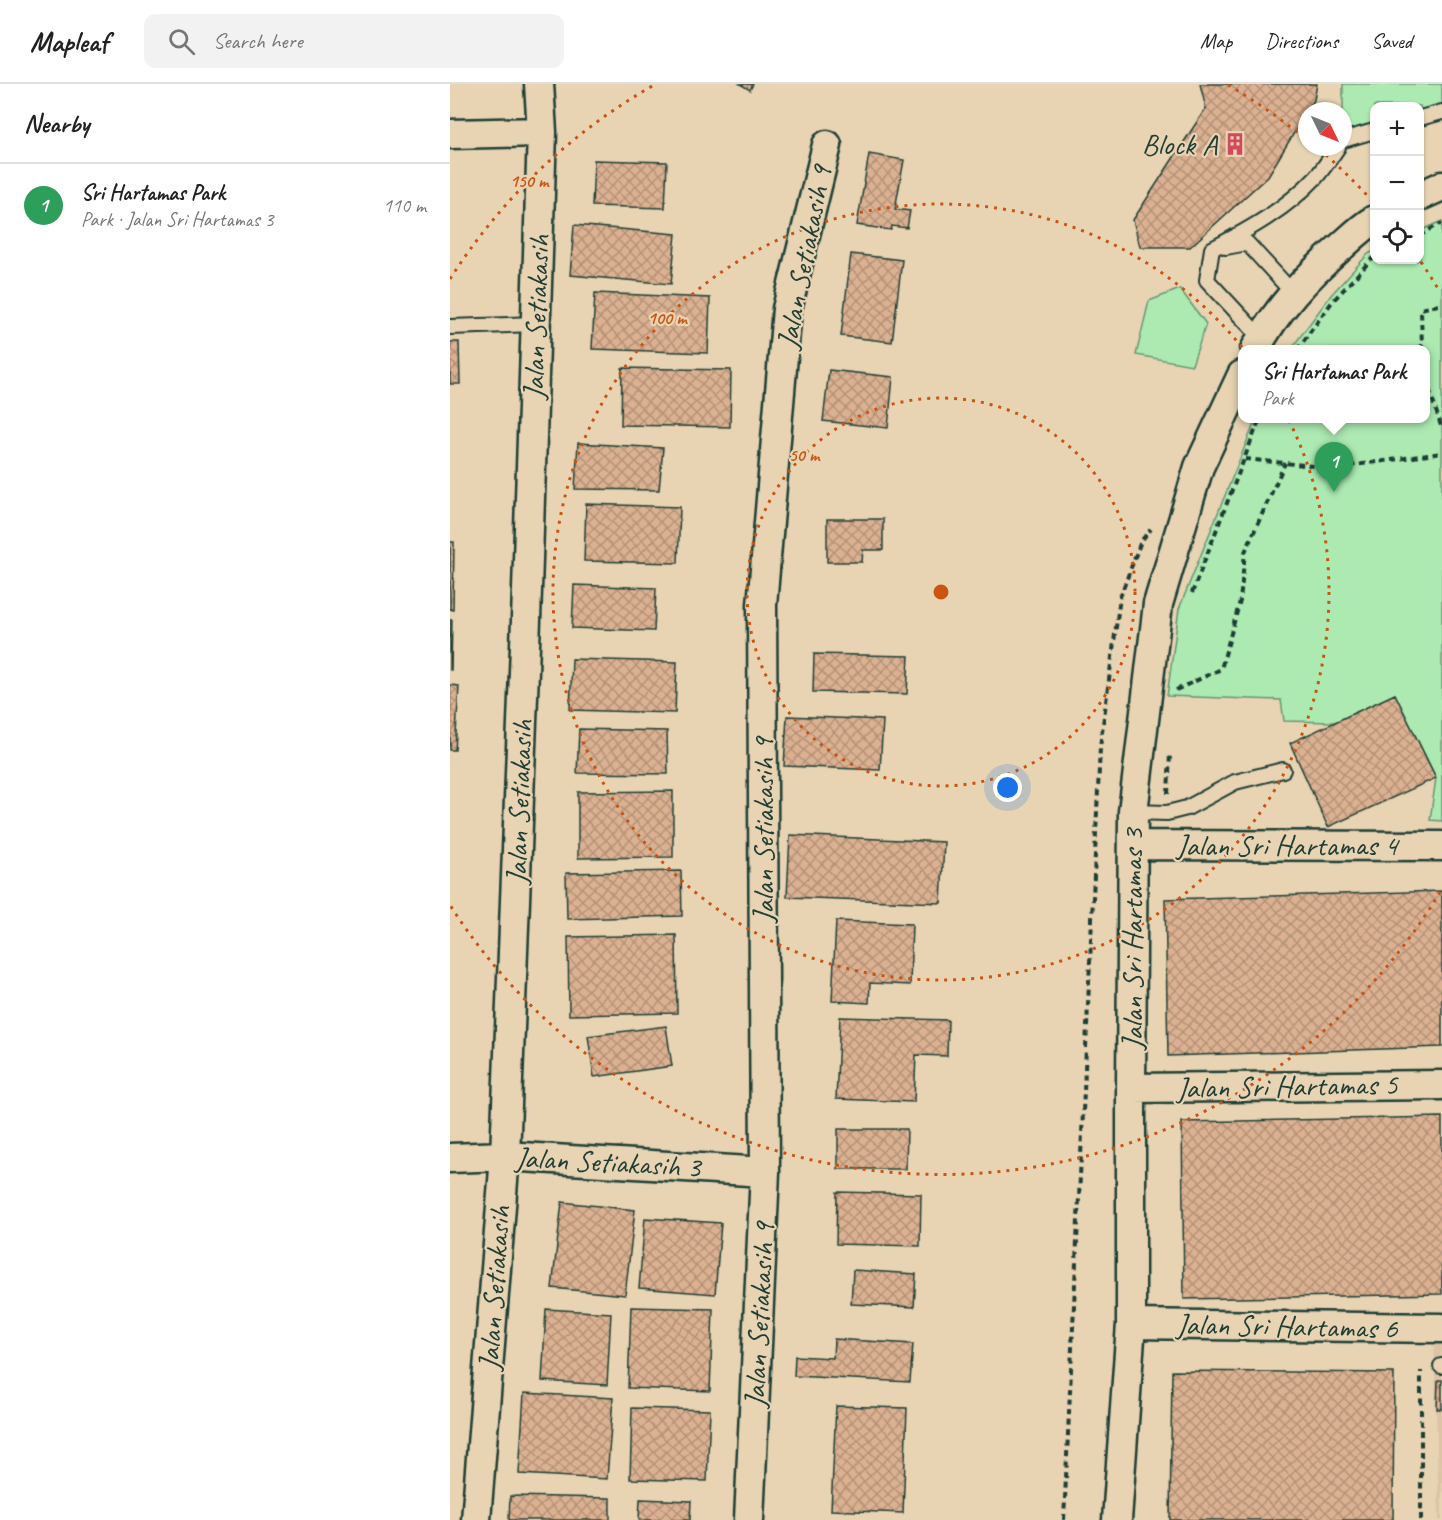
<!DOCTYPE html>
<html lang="en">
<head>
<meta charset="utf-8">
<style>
	body { margin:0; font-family:Caveat,sans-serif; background:#f2f2f2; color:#222 }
	.controls { position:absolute; right:18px; top:18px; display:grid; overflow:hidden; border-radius:12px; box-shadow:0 2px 4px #0004 }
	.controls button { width:54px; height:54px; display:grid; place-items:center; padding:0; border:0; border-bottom:2px solid #e0e0e0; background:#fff; color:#222; font:30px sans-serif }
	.compass { position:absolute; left:848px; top:18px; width:54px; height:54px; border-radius:50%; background:#fff; box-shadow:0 2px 4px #0004; rotate:133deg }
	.you { position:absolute; left:558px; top:704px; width:21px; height:21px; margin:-15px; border:4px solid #fff; border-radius:50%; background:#1a73e8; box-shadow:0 0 0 9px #1a73e833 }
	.badge { display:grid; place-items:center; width:39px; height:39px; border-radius:50%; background:#d93025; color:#fff; font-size:20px; font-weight:700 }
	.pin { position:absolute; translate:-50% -50px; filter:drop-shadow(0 2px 3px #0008) }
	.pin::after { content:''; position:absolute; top:32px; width:21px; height:18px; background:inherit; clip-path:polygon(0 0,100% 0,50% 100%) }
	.popup { position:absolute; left:788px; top:261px; width:192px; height:78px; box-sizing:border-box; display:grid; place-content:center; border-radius:12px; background:#fff; filter:drop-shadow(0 2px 4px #0005); font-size:20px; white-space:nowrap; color:#767676 }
	.popup b { font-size:22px; color:#222 }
	.popup::after { content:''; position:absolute; left:50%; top:100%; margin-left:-12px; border:12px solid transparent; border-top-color:#fff }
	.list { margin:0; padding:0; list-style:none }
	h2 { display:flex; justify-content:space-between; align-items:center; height:78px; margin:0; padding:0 24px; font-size:26px }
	h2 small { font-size:20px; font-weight:400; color:#767676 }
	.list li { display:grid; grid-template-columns:39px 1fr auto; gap:18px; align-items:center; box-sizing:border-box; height:84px; padding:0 24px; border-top:2px solid #e0e0e0 }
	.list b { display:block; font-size:22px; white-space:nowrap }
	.list p { margin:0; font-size:20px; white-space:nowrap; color:#767676 }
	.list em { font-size:20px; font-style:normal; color:#767676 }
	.icon { flex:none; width:33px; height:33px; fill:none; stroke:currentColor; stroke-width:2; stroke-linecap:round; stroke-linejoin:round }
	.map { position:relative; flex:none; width:992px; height:1436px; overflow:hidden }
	header { display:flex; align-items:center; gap:36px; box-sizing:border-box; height:84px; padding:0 30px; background:#fff; border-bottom:2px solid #e0e0e0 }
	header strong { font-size:28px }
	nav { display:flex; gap:33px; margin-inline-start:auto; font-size:21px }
	.search { width:420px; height:54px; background:#f2f2f2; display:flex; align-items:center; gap:15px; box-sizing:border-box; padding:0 21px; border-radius:12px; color:#767676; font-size:22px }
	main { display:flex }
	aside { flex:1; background:#fff }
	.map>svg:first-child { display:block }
	.built { fill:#dcc4a4 }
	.green { fill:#aceab2; stroke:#669473; stroke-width:1.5 }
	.building { fill:url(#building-cross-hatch); stroke:#1f3d34; stroke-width:1.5 }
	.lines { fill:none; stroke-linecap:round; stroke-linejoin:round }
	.service-casing { stroke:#1f3d34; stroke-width:18 }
	.minor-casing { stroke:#1f3d34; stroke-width:33 }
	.path { stroke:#1f3d34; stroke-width:4; stroke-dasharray:6 4.5; stroke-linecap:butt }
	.service { stroke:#e8d4b3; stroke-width:14 }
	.minor { stroke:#e8d4b3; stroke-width:28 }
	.ring { fill:none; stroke:#ca5512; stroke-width:3; stroke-dasharray:3 6 }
	.labels { text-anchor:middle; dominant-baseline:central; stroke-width:4.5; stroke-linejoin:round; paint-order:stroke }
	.poi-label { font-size:30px; fill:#1f3d34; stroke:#e8d4b3; text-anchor:end }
	.street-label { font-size:30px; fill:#1f3d34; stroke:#e8d4b3 }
	.centre { fill:#ca5512; stroke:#e8d4b3; stroke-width:3 }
	.ring-label { font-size:18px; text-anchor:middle; font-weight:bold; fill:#ca5512; stroke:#e8d4b3; stroke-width:4.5; stroke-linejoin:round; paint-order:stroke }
</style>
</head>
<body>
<header>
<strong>Mapleaf</strong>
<div class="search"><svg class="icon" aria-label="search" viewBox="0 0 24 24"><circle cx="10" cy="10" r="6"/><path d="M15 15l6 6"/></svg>Search here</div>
<nav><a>Map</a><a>Directions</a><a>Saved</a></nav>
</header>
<main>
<aside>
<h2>Nearby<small></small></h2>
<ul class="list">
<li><span class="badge" style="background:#2e9e5b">1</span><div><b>Sri Hartamas Park</b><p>Park · Jalan Sri Hartamas 3</p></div><em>110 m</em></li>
</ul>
</aside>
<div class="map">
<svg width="992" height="1436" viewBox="0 0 992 1436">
	<defs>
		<pattern id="building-cross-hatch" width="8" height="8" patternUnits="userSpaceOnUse" patternTransform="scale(1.5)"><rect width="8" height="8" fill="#dcb191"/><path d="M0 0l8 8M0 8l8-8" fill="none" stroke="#b29177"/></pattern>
	</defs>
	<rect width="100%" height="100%" fill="#e8d4b3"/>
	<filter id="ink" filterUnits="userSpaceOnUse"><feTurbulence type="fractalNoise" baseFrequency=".0167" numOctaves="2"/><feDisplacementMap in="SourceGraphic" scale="12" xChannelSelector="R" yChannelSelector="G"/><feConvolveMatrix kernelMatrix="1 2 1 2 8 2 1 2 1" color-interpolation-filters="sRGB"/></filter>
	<g filter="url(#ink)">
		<!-- built -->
		<path class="built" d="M 984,1253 L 992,1253 L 992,1436 L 989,1436 Z"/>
		<!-- green -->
		<path class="green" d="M 893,0 L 992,0 L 992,25 L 970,32 L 970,22 L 924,22 L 924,46 L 893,56 Z
			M 992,137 L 992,737 L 980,736 L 986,694 L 945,610 L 885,638 L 834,637 L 831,616 L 717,612 L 729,525 L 806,335 L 976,334 L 976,266 L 841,265 L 881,211 L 918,170 L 924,167 L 924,176 L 970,176 L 970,147 Z
			M 730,205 L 756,240 L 742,281 L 686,271 L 699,217 Z"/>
		<!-- building -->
		<path class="building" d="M 290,0 L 303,0 L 300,6 Z
			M 750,0 L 867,0 L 864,16 L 818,92 L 740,163 L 690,163 L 683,136 L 756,24 Z
			M 419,70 L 454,76 L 445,125 L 460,127 L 457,144 L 442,142 L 441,146 L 407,141 Z
			M 144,76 L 217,78 L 215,124 L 142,122 Z
			M 124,141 L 226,150 L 221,200 L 120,191 Z
			M 401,170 L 452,176 L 442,258 L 391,252 Z
			M 145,209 L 260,214 L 258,269 L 142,265 Z
			M 0,258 L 9,258 L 10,300 L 0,300 Z
			M 172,284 L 281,286 L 280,343 L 171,341 Z
			M 379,286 L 443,293 L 438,344 L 373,337 Z
			M 128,359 L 213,364 L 209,406 L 125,405 Z
			M 136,420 L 230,423 L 228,479 L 134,477 Z
			M 377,435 L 433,435 L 433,466 L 413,466 L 412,478 L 377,478 Z
			M 0,458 L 4,458 L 3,526 L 0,525 Z
			M 124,501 L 206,504 L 204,547 L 122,544 Z
			M 0,536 L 2,536 L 1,586 L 0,586 Z
			M 364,570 L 459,572 L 457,610 L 363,608 Z
			M 122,575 L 227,578 L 225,629 L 120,626 Z
			M 0,601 L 9,602 L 5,666 L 0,666 Z
			M 945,610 L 986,694 L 878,743 L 840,659 Z
			M 337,632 L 433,636 L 430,686 L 334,682 Z
			M 129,645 L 217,647 L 218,690 L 127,689 Z
			M 223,707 L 223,773 L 128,774 L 128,708 Z
			M 340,751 L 494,758 L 491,819 L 337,813 Z
			M 231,787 L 232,832 L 117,835 L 116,789 Z
			M 992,807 L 992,963 L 718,972 L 715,815 Z
			M 386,837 L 462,840 L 460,901 L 420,899 L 419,919 L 382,917 Z
			M 226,851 L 227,929 L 119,931 L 118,853 Z
			M 390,933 L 498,936 L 497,972 L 466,971 L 464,1018 L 386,1015 Z
			M 216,942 L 222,982 L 144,993 L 138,952 Z
			M 992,1033 L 992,1210 L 734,1215 L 732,1038 Z
			M 388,1045 L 457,1045 L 456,1085 L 388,1085 Z
			M 387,1108 L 471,1110 L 470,1162 L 386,1160 Z
			M 112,1118 L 185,1126 L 175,1211 L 102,1204 Z
			M 195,1134 L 271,1139 L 265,1210 L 189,1204 Z
			M 403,1186 L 466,1190 L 464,1223 L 401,1220 Z
			M 181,1223 L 263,1225 L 260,1307 L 178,1304 Z
			M 96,1225 L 161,1229 L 157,1301 L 92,1297 Z
			M 384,1255 L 463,1260 L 460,1298 L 344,1292 L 345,1272 L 383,1274 Z
			M 722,1287 L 944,1289 L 943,1436 L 720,1436 Z
			M 988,1296 L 992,1296 L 992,1325 L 987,1325 Z
			M 74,1309 L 163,1314 L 157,1395 L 69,1390 Z
			M 386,1322 L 457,1324 L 453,1429 L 381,1426 Z
			M 182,1324 L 260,1326 L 257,1397 L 180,1395 Z
			M 60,1412 L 160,1414 L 160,1436 L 59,1436 Z
			M 190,1415 L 241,1417 L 240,1436 L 189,1436 Z"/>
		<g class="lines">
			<!-- service casing -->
			<g class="service-casing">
				<path id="service" d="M 970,34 L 992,28
					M 893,56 L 924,47
					M 776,163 L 797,159 L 843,209
					M 762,165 C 800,145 836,125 866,93 C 874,84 881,73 888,63
					M 762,165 L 757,196 L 811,254
					M 0,243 L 85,240
					M 683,728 L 717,729 L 737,724 L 785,698 L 833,686
					M 991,1282 L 992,1282"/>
			</g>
			<!-- minor casing -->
			<g class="minor-casing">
				<path id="minor" d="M 0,50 L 92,48
					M 970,112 L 992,102
					M 805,266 C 826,225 858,192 892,162 C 902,153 912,143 924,136
					M 683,761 L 992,762
					M 681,1004 L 992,1001
					M 0,1074 L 55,1072 L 315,1088
					M 681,1240 L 992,1244
					M 26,1436 L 55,1072 L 76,536 L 92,48 L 89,0
					M 299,1436 L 315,1088 L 312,521 L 337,225 L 377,61
					M 667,1436 L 681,1240 L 681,1004 L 683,728 L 708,520 L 749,383 L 792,291"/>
			</g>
			<!-- path -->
			<path class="path" d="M 970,151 L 992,139
				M 847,266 L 882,218 L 921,176 L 924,174
				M 972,266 L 971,225 L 992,220
				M 976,296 L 992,345
				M 795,375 L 883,384 L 992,369
				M 742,509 L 810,334
				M 726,606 L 771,585 L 790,517 L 795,468 L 835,379
				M 718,710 L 720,670
				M 614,1436 L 650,663 L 670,513 L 691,457 L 701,445
				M 971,1436 L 971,1287"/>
			<!-- service -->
			<use href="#service" class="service"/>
			<!-- minor -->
			<use href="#minor" class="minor"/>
		</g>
	</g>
	<!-- distance rings -->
	<g class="ring">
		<circle cx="491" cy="508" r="194"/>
		<circle cx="491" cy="508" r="388"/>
		<path d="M990 808A582 582 0 0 1 0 821M0 195A582 582 0 0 1 204 1M778 1A582 582 0 0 1 853 53M869 65A582 582 0 0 1 924 119M971 178A582 582 0 0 1 990 208"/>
	</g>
	<!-- icons -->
	<defs>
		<g id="building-bare" transform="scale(1.8)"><path d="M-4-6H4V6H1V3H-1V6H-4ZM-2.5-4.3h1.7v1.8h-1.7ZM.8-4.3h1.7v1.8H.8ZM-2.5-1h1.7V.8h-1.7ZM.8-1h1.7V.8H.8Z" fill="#d1495b" stroke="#e8d4b3" stroke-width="2.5" paint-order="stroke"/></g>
	</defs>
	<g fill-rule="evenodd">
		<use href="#building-bare" x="785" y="60"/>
	</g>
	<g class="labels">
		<!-- poi labels -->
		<g class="poi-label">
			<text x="767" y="60">Block A</text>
		</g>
		<!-- street labels -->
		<g class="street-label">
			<text transform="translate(354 173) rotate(-79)">Jalan Setiakasih 9</text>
			<text transform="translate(86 233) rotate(-88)">Jalan Setiakasih</text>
			<text transform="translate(69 718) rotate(-88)">Jalan Setiakasih</text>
			<text transform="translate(313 746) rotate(-90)">Jalan Setiakasih 9</text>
			<text x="837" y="761">Jalan Sri Hartamas 4</text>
			<text transform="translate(682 855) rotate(-90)">Jalan Sri Hartamas 3</text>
			<text transform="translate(837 1002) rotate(-1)">Jalan Sri Hartamas 5</text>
			<text transform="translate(158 1078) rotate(3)">Jalan Setiakasih 3</text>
			<text transform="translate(44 1204) rotate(-86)">Jalan Setiakasih</text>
			<text transform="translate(309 1231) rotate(-87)">Jalan Setiakasih 9</text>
			<text transform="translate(837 1242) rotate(1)">Jalan Sri Hartamas 6</text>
		</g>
	</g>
	<circle cx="491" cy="508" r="9" class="centre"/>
	<g class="ring-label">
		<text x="79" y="103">150 m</text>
		<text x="217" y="240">100 m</text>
		<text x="354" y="377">50 m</text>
	</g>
</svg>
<div class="controls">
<button>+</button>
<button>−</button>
<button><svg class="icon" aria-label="locate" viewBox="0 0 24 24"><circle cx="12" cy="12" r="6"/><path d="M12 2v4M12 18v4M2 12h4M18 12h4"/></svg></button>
</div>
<svg class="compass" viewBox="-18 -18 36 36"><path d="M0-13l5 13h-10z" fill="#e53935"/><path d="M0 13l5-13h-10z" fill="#767676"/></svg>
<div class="you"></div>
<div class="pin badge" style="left:884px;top:408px;background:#2e9e5b">1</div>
<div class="popup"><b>Sri Hartamas Park</b>Park</div>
</div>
</main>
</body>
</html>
